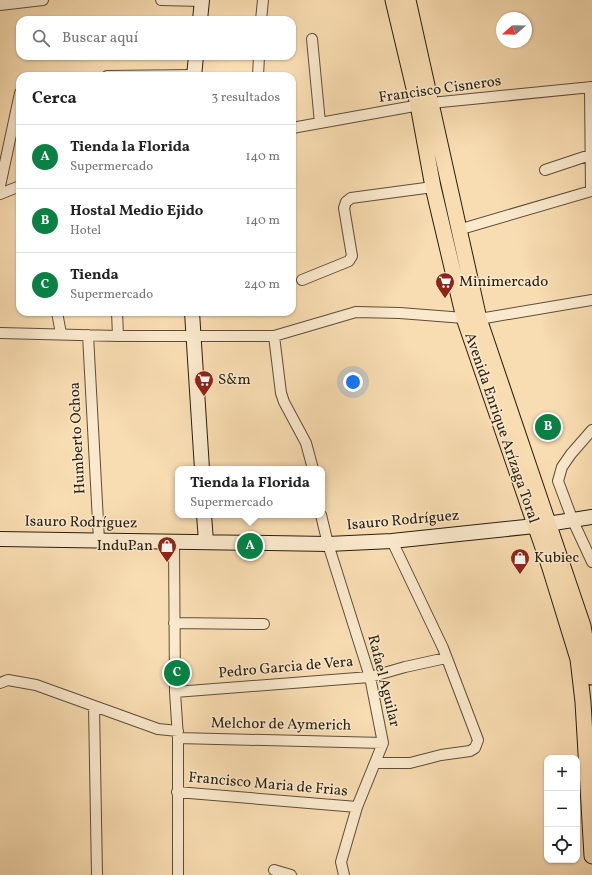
<!DOCTYPE html>
<html lang="es">
<head>
<meta charset="utf-8">
<style>
	body { margin:0; font-family:Vollkorn,serif; background:#f6f6f6; color:#222 }
	.controls { position:absolute; right:12px; bottom:12px; display:grid; overflow:hidden; border-radius:8px; box-shadow:0 1px 3px #0004 }
	.controls button { width:36px; height:36px; display:grid; place-items:center; padding:0; border:0; border-bottom:1px solid #e0e0e0; background:#fff; color:#222; font:20px sans-serif }
	.compass { position:absolute; left:496px; top:12px; width:36px; height:36px; border-radius:50%; background:#fff; box-shadow:0 1px 3px #0004; rotate:250deg }
	.you { position:absolute; left:353px; top:382px; width:14px; height:14px; margin:-10px; border:3px solid #fff; border-radius:50%; background:#1a73e8; box-shadow:0 0 0 6px #1a73e833 }
	.badge { display:grid; place-items:center; width:26px; height:26px; border-radius:50%; background:#0b8043; color:#fff; font-size:13px; font-weight:700 }
	.pin { position:absolute; translate:-50% -50%; border:2px solid #fff; box-shadow:0 1px 4px #0006 }
	.popup { position:absolute; left:175px; top:466px; width:150px; height:52px; box-sizing:border-box; display:grid; place-content:center; border-radius:8px; background:#fff; filter:drop-shadow(0 1px 3px #0005); font-size:13px; white-space:nowrap; color:#767676 }
	.popup b { font-size:15px; color:#222 }
	.popup::after { content:''; position:absolute; left:50%; top:100%; margin-left:-8px; border:8px solid transparent; border-top-color:#fff }
	.list { margin:0; padding:0; list-style:none }
	h2 { display:flex; justify-content:space-between; align-items:center; height:52px; margin:0; padding:0 16px; font-size:17px }
	h2 small { font-size:13px; font-weight:400; color:#767676 }
	.list li { display:grid; grid-template-columns:26px 1fr auto; gap:12px; align-items:center; box-sizing:border-box; height:64px; padding:0 16px; border-top:1px solid #e0e0e0 }
	.list b { display:block; font-size:15px; white-space:nowrap }
	.list p { margin:0; font-size:13px; white-space:nowrap; color:#767676 }
	.list em { font-size:13px; font-style:normal; color:#767676 }
	.icon { flex:none; width:22px; height:22px; fill:none; stroke:currentColor; stroke-width:2; stroke-linecap:round; stroke-linejoin:round }
	.map { position:relative; flex:none; width:592px; height:875px; overflow:hidden }
	.search { position:absolute; background:#fff; box-shadow:0 1px 3px #0004; left:16px; top:16px; width:280px; height:44px; display:flex; align-items:center; gap:10px; box-sizing:border-box; padding:0 14px; border-radius:12px; color:#767676; font-size:15px }
	.panel { position:absolute; background:#fff; box-shadow:0 1px 3px #0004; left:16px; top:72px; width:280px; height:244px; border-radius:12px }
	.map>svg:first-child { display:block }
	.lines { fill:none; stroke-linecap:round; stroke-linejoin:round }
	.street-casing { stroke:#5c4e39; stroke-width:12 }
	.secondary-casing { stroke:#281e11; stroke-width:16 }
	.primary-casing { stroke:#281e11; stroke-width:17 }
	.street { stroke:#fbe9cd; stroke-width:10 }
	.secondary { stroke:#fbe9cd; stroke-width:14 }
	.primary { stroke:#f9ddb2; stroke-width:15 }
	.labels { text-anchor:middle; dominant-baseline:central; stroke-width:3; stroke-linejoin:round; paint-order:stroke }
	.street-label { font-size:15px; fill:#281e11; stroke:#fbe9cd }
	.poi-label { font-size:15px; fill:#281e11; stroke:#fbe9cd; text-anchor:start }
</style>
</head>
<body>
<div class="map">
<svg width="592" height="875" viewBox="0 0 592 875">
	<rect width="100%" height="100%" fill="#f9ddb2"/>
	<filter id="stains"><feTurbulence type="fractalNoise" baseFrequency=".005" numOctaves="4"/><feColorMatrix values="0 0 0 0 .2 0 0 0 0 .09 0 0 0 0 .02 0 0 0 .5 -.17"/></filter>
	<radialGradient id="worn" r=".72"><stop offset=".6" stop-color="#630" stop-opacity="0"/><stop offset="1" stop-color="#630" stop-opacity=".3"/></radialGradient>
	<g class="lines">
		<!-- street casing -->
		<g class="street-casing">
			<path id="street" d="M 161,0 L 202,1
				M 0,5 L 43,0
				M 261,20 L 263,0
				M 312,39 L 320,123
				M 107,76 L 194,75
				M 258,76 L 259,56
				M 292,128 L 431,103 L 592,87
				M 545,170 L 590,155
				M 0,186 L 20,93
				M 0,194 L 20,186
				M 458,230 L 591,191 L 590,87
				M 302,280 L 349,261 L 352,256 L 344,208 L 346,202 L 351,198 L 433,187
				M 57,312 L 61,334
				M 117,312 L 118,336
				M 479,319 L 592,300
				M 0,333 L 118,336 L 274,336 L 356,312 L 400,313 L 464,318
				M 88,335 L 99,540
				M 274,336 L 281,393 L 284,402 L 306,443 L 313,469
				M 592,430 L 571,454 L 562,467 L 558,481 L 573,521 L 592,562
				M 321,515 L 328,544 L 370,677 L 383,743 L 357,807 L 341,862 L 344,875
				M 174,541 L 175,692 L 178,738 L 178,875
				M 174,623 L 264,624
				M 0,683 L 8,680 L 36,685 L 158,729 L 178,731
				M 175,692 L 370,677 L 405,667 L 446,658
				M 94,706 L 97,875
				M 178,738 L 383,743
				M 375,763 L 410,763 L 441,755 L 470,751 L 475,748 L 478,740 L 443,648 L 392,541
				M 177,792 L 357,807
				M 274,870 L 291,875"/>
		</g>
		<!-- secondary casing -->
		<g class="secondary-casing">
			<path id="secondary" d="M 200,20 L 202,0
				M 194,76 L 196,56
				M 192,312 L 202,469
				M 204,515 L 206,541
				M 0,539 L 328,544 L 392,541 L 535,526 L 592,517"/>
		</g>
		<!-- primary casing -->
		<g class="primary-casing">
			<path id="primary" d="M 393,0 L 418,105 L 433,187 L 464,318 L 550,568 L 578,659 L 583,702 L 592,856
				M 408,0 L 479,319 L 583,626 L 592,677"/>
		</g>
		<!-- street -->
		<use href="#street" class="street"/>
		<!-- secondary -->
		<use href="#secondary" class="secondary"/>
		<!-- primary -->
		<use href="#primary" class="primary"/>
	</g>
	<!-- icons -->
	<defs>
		<g id="supermarket-pin" transform="scale(1)"><path d="M0 17L-7.5 6A9.5 9.5 0 1 1 7.5 6Z" fill="#8f2418" stroke="#fbe9cd"/><path d="M-6-5.5h2.5l.6 2H6L4.5 2H-2.5L-4.4-4H-6ZM-1.5 3.2a1.3 1.3 0 1 0 .1 0ZM3 3.2a1.3 1.3 0 1 0 .1 0Z" fill="#fff"/></g>
		<g id="shop-pin" transform="scale(1)"><path d="M0 17L-7.5 6A9.5 9.5 0 1 1 7.5 6Z" fill="#8f2418" stroke="#fbe9cd"/><path d="M-5-2.5h2.3a2.7 3.5 0 0 1 5.4 0H5L5.5 6h-11ZM-1.5-2.5h3a1.5 2.3 0 0 0-3 0Z" fill="#fff"/></g>
	</defs>
	<g fill-rule="evenodd">
		<use href="#supermarket-pin" x="445" y="282"/>
		<use href="#supermarket-pin" x="204" y="380"/>
		<use href="#shop-pin" x="167" y="546"/>
		<use href="#shop-pin" x="520" y="558"/>
	</g>
	<g class="labels">
		<!-- street labels -->
		<g class="street-label">
			<text transform="translate(440 90) rotate(-8)">Francisco Cisneros</text>
			<text transform="translate(501 428) rotate(71)">Avenida Enrique Arízaga Toral</text>
			<text transform="translate(78 438) rotate(-93)">Humberto Ochoa</text>
			<text transform="translate(403 521) rotate(-5)">Isauro Rodríguez</text>
			<text transform="translate(81 523) rotate(1)">Isauro Rodríguez</text>
			<text transform="translate(286 668) rotate(-5)">Pedro Garcia de Vera</text>
			<text transform="translate(383 681) rotate(76)">Rafael Aguilar</text>
			<text transform="translate(281 725) rotate(1)">Melchor de Aymerich</text>
			<text transform="translate(268 785) rotate(5)">Francisco Maria de Frias</text>
		</g>
		<!-- poi labels -->
		<g class="poi-label">
			<text x="459" y="282">Minimercado</text>
			<text x="218" y="380">S&amp;m</text>
			<text x="153" y="546" text-anchor="end">InduPan</text>
			<text x="534" y="558">Kubiec</text>
		</g>
	</g>
	<rect width="100%" height="100%" filter="url(#stains)"/>
	<rect width="100%" height="100%" fill="url(#worn)"/>
</svg>
<div class="controls">
<button>+</button>
<button>−</button>
<button><svg class="icon" aria-label="locate" viewBox="0 0 24 24"><circle cx="12" cy="12" r="6"/><path d="M12 2v4M12 18v4M2 12h4M18 12h4"/></svg></button>
</div>
<svg class="compass" viewBox="-18 -18 36 36"><path d="M0-13l5 13h-10z" fill="#e53935"/><path d="M0 13l5-13h-10z" fill="#767676"/></svg>
<div class="you"></div>
<div class="pin badge" style="left:250px;top:546px">A</div>
<div class="popup"><b>Tienda la Florida</b>Supermercado</div>
<div class="pin badge" style="left:548px;top:427px">B</div>
<div class="pin badge" style="left:177px;top:673px">C</div>
<div class="search"><svg class="icon" aria-label="search" viewBox="0 0 24 24"><circle cx="10" cy="10" r="6"/><path d="M15 15l6 6"/></svg>Buscar aquí</div>
<section class="panel">
<h2>Cerca<small>3 resultados</small></h2>
<ul class="list">
<li><span class="badge">A</span><div><b>Tienda la Florida</b><p>Supermercado</p></div><em>140 m</em></li>
<li><span class="badge">B</span><div><b>Hostal Medio Ejido</b><p>Hotel</p></div><em>140 m</em></li>
<li><span class="badge">C</span><div><b>Tienda</b><p>Supermercado</p></div><em>240 m</em></li>
</ul>
</section>
</div>
</body>
</html>
